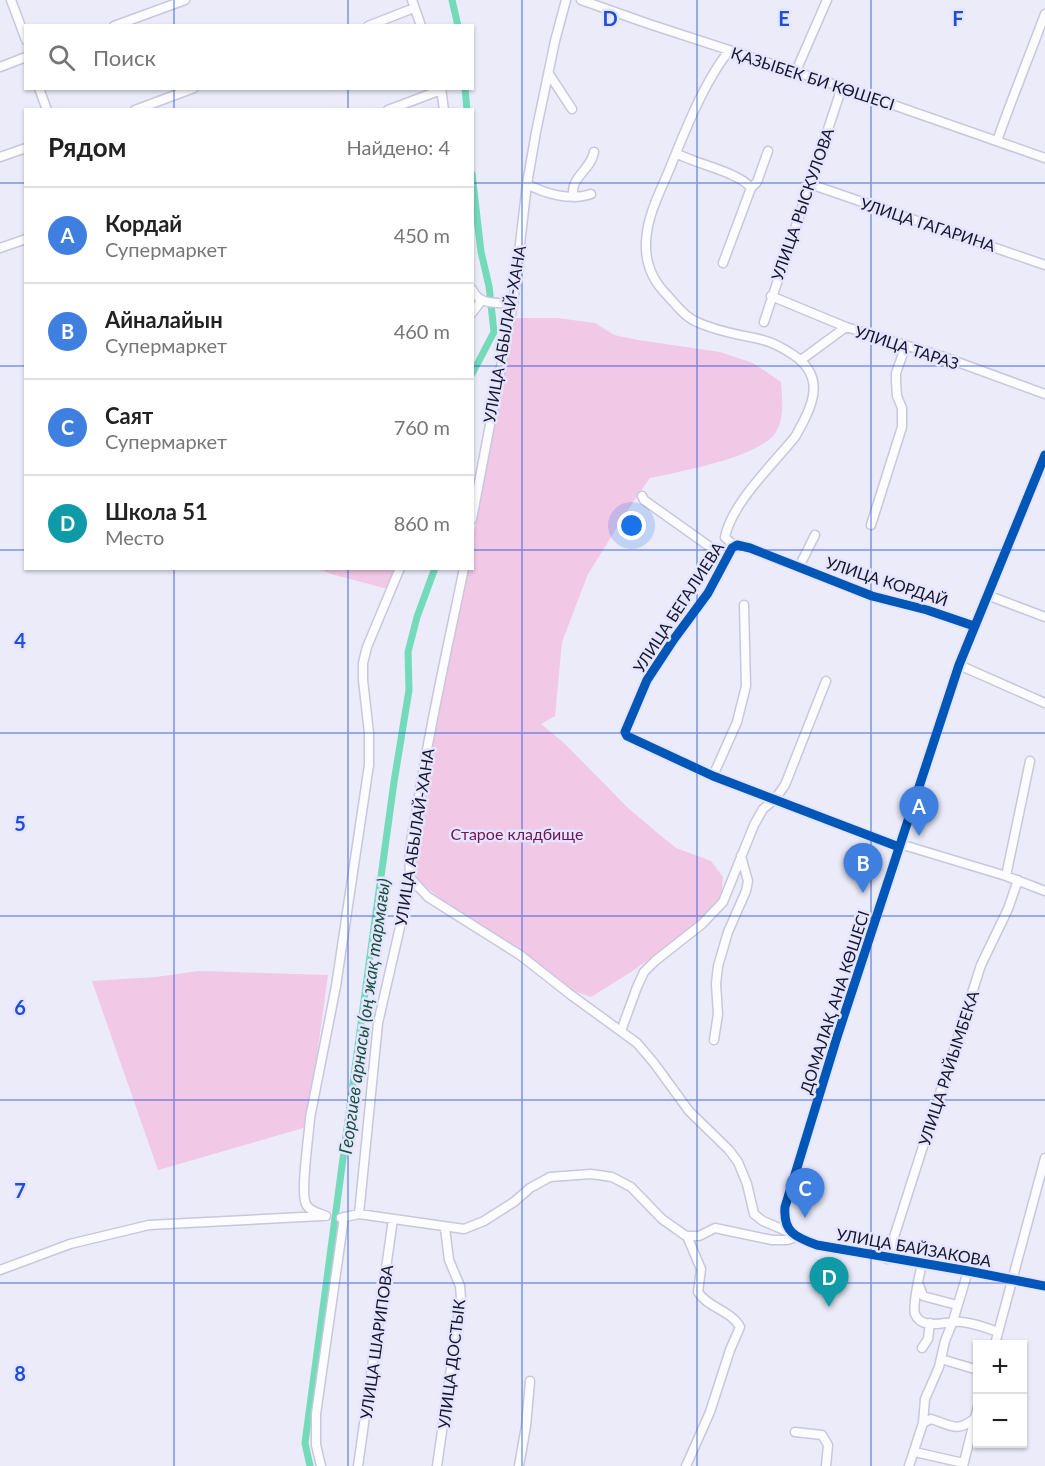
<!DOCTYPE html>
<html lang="ru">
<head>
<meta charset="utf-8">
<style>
	body { margin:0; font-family:Lato,sans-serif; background:#f2f2f2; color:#222 }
	.controls { position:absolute; right:18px; bottom:18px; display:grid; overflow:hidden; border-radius:0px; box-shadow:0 2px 4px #0004 }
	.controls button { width:54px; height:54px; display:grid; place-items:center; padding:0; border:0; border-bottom:2px solid #e0e0e0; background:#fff; color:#222; font:30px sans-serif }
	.you { position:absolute; left:632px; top:526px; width:21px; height:21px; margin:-15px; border:4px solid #fff; border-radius:50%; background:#1a73e8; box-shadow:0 0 0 9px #1a73e833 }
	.badge { display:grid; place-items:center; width:39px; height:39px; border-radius:50%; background:#7c3aed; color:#fff; font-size:20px; font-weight:700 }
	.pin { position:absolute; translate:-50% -50px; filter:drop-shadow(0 2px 3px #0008) }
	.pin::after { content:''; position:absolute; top:32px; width:21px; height:18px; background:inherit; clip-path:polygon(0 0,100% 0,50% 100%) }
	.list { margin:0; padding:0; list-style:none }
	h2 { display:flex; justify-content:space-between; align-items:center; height:78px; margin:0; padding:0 24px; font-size:26px }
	h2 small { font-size:20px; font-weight:400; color:#767676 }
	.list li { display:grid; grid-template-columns:39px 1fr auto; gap:18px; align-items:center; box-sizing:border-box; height:96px; padding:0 24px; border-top:2px solid #e0e0e0 }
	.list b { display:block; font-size:22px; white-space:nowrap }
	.list p { margin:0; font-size:20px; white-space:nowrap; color:#767676 }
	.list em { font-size:20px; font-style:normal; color:#767676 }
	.icon { flex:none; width:33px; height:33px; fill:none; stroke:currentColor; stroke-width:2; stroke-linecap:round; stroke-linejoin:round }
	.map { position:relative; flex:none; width:1045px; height:1466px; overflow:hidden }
	.search { position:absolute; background:#fff; box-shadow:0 2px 4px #0004; left:24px; top:24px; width:450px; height:66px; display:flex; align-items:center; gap:15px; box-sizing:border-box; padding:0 21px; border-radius:0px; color:#767676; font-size:22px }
	.panel { position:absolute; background:#fff; box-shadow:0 2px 4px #0004; left:24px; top:108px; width:450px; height:462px; border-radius:0px }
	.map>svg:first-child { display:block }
	.green { fill:#f1c8e5 }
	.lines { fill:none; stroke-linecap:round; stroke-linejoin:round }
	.canal { stroke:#73daba; stroke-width:7 }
	.minor-casing { stroke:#c8c7db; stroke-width:11 }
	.minor { stroke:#fcfcfe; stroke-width:8 }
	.cycleway-casing { stroke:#e5e5ff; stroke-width:13 }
	.cycleway { stroke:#0057b8; stroke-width:9 }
	.grid { fill:none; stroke:#1d4ed8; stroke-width:1.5; stroke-opacity:0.55 }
	.labels { text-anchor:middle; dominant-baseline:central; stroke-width:5; stroke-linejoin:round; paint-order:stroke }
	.street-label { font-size:16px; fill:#16152b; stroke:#e5e5ff }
	.park-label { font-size:16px; fill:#701452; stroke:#e5e5ff }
	.water-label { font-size:18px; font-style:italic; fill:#17513c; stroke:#e5e5ff }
	.grid-label { font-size:20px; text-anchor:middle; font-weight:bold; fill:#1d4ed8; stroke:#e5e5ff; stroke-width:5; stroke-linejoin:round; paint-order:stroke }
</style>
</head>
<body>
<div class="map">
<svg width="1045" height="1466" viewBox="0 0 1045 1466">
	<rect width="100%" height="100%" fill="#ebebf9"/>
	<!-- green -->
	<path class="green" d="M 516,318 L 557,318 L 595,323 L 614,335 L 638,340 L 720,352 L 753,363 L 781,382 C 782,399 785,416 776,432 C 761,457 679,472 650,478 L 635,499 L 588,574 L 562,642 L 555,716 L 541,724 L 564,743 L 628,808 L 660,835 L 676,848 L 711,861 L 723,877 L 721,898 L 693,928 L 631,972 L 591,997 L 569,989 L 526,955 L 451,907 L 417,880 L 414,865 L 426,770 L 466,569 L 472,568 L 473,537 Z
		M 319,569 L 394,569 L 388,589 L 331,574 Z
		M 198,971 L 328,975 L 307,1127 L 158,1170 L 92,981 L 156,977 Z"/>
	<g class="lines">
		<!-- canal -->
		<path class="canal" d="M 452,0 L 458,26
			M 465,88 L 467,110
			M 472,174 L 481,252 L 489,286 L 494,332 L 472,374
			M 310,1466 L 305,1443 L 368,971 L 394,782 L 409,690 L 408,652 L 417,617 L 435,568"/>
		<!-- minor casing -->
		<g class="minor-casing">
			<path id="minor" d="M 11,0 L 26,40
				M 412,0 L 421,26
				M 581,0 L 649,24 L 842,87 L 1045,158
				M 114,26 L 185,0
				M 368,26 L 414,8
				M 729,51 C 705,80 684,133 670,168 C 660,192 647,216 646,242 C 645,263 653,281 667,295 C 676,305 685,317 697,322 C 718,332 742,335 763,340 C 774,343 783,348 792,354 C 828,377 812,407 795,437 C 773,464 732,503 725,537 L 734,546
				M 0,67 L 26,57
				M 796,71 L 827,0
				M 549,74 L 572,109
				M 39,88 L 47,110
				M 441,88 L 444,110
				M 135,110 L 194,88
				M 388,110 L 441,90
				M 997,141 C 1012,98 1029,57 1045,14
				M 676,153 C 695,164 739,172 751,188 L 723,263
				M 0,157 L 26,148
				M 527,184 C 545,194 571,201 591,194
				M 810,184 L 1045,265
				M 751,188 L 757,182 L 768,151
				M 574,197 C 568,179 591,170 594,152
				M 0,248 L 26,239
				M 472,289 C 479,306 497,302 513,304
				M 771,296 L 846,327 L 941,356 L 1045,394
				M 472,313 L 481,301
				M 764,322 L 842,87
				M 801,360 L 846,327
				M 1045,455 L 959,665 L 837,1037 L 785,1207 C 783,1232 795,1237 817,1245 L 968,1271 L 1045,1286
				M 642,496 L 644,500 L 727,559
				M 472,519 L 513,304 L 527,184 L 536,132 L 555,41 L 566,0
				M 871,525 L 902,427 L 902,408 L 897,396 L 896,381 L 896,373 L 906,345
				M 799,567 L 815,535
				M 987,595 L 1045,617
				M 959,665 L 1045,703
				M 713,776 L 737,722 L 746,686 L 744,605
				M 900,844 L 1006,876 L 1045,891
				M 899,847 L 713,776 L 627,736 L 625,732 L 647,680 L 674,639 L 708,593 L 732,548 L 737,545 L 750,548 L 872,596 L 927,610 L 974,626
				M 1006,876 L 1030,761
				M 411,879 L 428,897 L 520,955 L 571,995 L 637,1043 L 654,1063 L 689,1111 L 729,1150 L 738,1162 L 747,1184 L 754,1214 L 763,1221 L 791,1233
				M 621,1031 L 637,987 L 644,972 L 655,961 L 702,924 L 723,902 L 754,825 L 763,809 L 775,799 L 785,785 L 826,681
				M 714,1040 L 718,1014 L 716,984 L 718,966 L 728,932 L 746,891 L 748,881 L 741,856
				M 359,1214 L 378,1023 L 411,879 C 406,854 414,827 418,802 C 430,724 448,646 464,568
				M 326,1216 C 319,1213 309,1211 306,1204 C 300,1192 309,1136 310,1118 L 336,986 L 369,765 L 369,733 L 363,680 L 363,663 L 367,647 L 400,568
				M 341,1218 L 359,1214 L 464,1229 L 484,1221 L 514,1202 L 530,1188 L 550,1177 L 591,1174 L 612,1177 L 631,1187 L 662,1219 L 686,1236 L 699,1236 L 715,1228 L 772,1240 L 787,1240 L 797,1237
				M 887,1259 L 981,965 L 1008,909 L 1018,880
				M 922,1263 C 920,1274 912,1304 915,1314 C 922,1332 950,1320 962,1322 C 974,1323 987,1328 998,1332
				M 0,1270 L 70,1244 L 149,1225 L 322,1216
				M 919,1285 L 923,1296 L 957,1305
				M 995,1344 L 1045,1158
				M 922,1348 L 928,1339 L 930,1323
				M 941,1359 L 978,1370
				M 923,1423 L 931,1419 C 951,1425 956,1433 974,1419
				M 795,1432 L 822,1435 L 828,1445 L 826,1466
				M 915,1452 L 963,1463
				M 321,1466 L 316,1445 L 316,1414 L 344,1217
				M 358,1466 L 393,1219
				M 437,1466 L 461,1298 L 460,1286 L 449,1260 L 445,1228
				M 519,1466 L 526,1426 L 530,1381
				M 686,1466 L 710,1412 L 730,1350 L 740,1327 C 732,1311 708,1308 698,1292 L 701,1269 L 687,1236
				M 909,1466 L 923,1423 L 925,1399 L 939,1367 L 945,1341 L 953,1321 L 968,1271
				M 963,1466 L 978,1406"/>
		</g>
		<!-- minor -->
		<use href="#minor" class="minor"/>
		<!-- cycleway casing -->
		<g class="cycleway-casing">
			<path id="cycleway" d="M 1045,455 L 959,665 L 837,1037 L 785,1207 C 783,1232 795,1237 817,1245 L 968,1271 L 1045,1286
				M 899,847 L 713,776 L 627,736 L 625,732 L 647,680 L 674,639 L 708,593 L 732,548 L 737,545 L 750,548 L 872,596 L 927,610 L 974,626"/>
		</g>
		<!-- cycleway -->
		<use href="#cycleway" class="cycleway"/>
	</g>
	<!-- grid -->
	<path class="grid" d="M 174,0 L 174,26M 348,0 L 348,26M 522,0 L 522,1466M 697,0 L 697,1466M 871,0 L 871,1466M 174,88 L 174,110M 348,88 L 348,110M 0,183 L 26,183M 472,183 L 1045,183M 0,366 L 26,366M 472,366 L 1045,366M 0,550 L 26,550M 472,550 L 1045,550M 174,568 L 174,1466M 348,568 L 348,1466M 0,733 L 1045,733M 0,916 L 1045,916M 0,1100 L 1045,1100M 0,1283 L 1045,1283"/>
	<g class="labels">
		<!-- street labels -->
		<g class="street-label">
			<text transform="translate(813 78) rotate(18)">ҚАЗЫБЕК БИ КӨШЕСІ</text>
			<text transform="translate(802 204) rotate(-71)">УЛИЦА РЫСКУЛОВА</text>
			<text transform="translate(928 224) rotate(18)">УЛИЦА ГАГАРИНА</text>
			<text transform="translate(504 334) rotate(-80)">УЛИЦА АБЫЛАЙ-ХАНА</text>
			<text transform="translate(907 347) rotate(18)">УЛИЦА ТАРАЗ</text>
			<text transform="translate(887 581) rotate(18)">УЛИЦА КОРДАЙ</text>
			<text transform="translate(678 607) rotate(-57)">УЛИЦА БЕГАЛИЕВА</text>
			<text transform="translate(414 837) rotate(-81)">УЛИЦА АБЫЛАЙ-ХАНА</text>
			<text transform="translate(834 1002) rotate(-72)">ДОМАЛАҚ АНА КӨШЕСІ</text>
			<text transform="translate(948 1068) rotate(-72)">УЛИЦА РАЙЫМБЕКА</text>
			<text transform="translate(914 1247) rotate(10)">УЛИЦА БАЙЗАКОВА</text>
			<text transform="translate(376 1342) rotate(-82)">УЛИЦА ШАРИПОВА</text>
			<text transform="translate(451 1364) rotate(-83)">УЛИЦА ДОСТЫК</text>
		</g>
		<!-- park labels -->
		<g class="park-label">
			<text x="517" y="833">Старое кладбище</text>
		</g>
		<!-- water labels -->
		<g class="water-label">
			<text transform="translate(364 1016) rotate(-82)">Георгиев арнасы (оң жақ тармағы)</text>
		</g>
	</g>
	<g class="grid-label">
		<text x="610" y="26">D</text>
		<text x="784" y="26">E</text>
		<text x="958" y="26">F</text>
		<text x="20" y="648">4</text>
		<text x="20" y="831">5</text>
		<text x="20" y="1015">6</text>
		<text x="20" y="1198">7</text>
		<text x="20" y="1381">8</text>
	</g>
</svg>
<div class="controls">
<button>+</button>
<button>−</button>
</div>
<div class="you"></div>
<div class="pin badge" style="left:919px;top:836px;background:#3f7fe0">A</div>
<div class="pin badge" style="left:863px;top:893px;background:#3f7fe0">B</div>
<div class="pin badge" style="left:805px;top:1218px;background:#3f7fe0">C</div>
<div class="pin badge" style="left:829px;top:1307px;background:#0f9aa8">D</div>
<div class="search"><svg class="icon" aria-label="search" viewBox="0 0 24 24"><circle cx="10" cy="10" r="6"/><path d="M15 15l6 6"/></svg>Поиск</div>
<section class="panel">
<h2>Рядом<small>Найдено: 4</small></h2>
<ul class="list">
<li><span class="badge" style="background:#3f7fe0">A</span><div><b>Кордай</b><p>Супермаркет</p></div><em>450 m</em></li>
<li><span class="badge" style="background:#3f7fe0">B</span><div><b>Айналайын</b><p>Супермаркет</p></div><em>460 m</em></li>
<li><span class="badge" style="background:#3f7fe0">C</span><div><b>Саят</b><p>Супермаркет</p></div><em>760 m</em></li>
<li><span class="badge" style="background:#0f9aa8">D</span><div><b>Школа 51</b><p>Место</p></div><em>860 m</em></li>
</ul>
</section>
</div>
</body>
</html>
